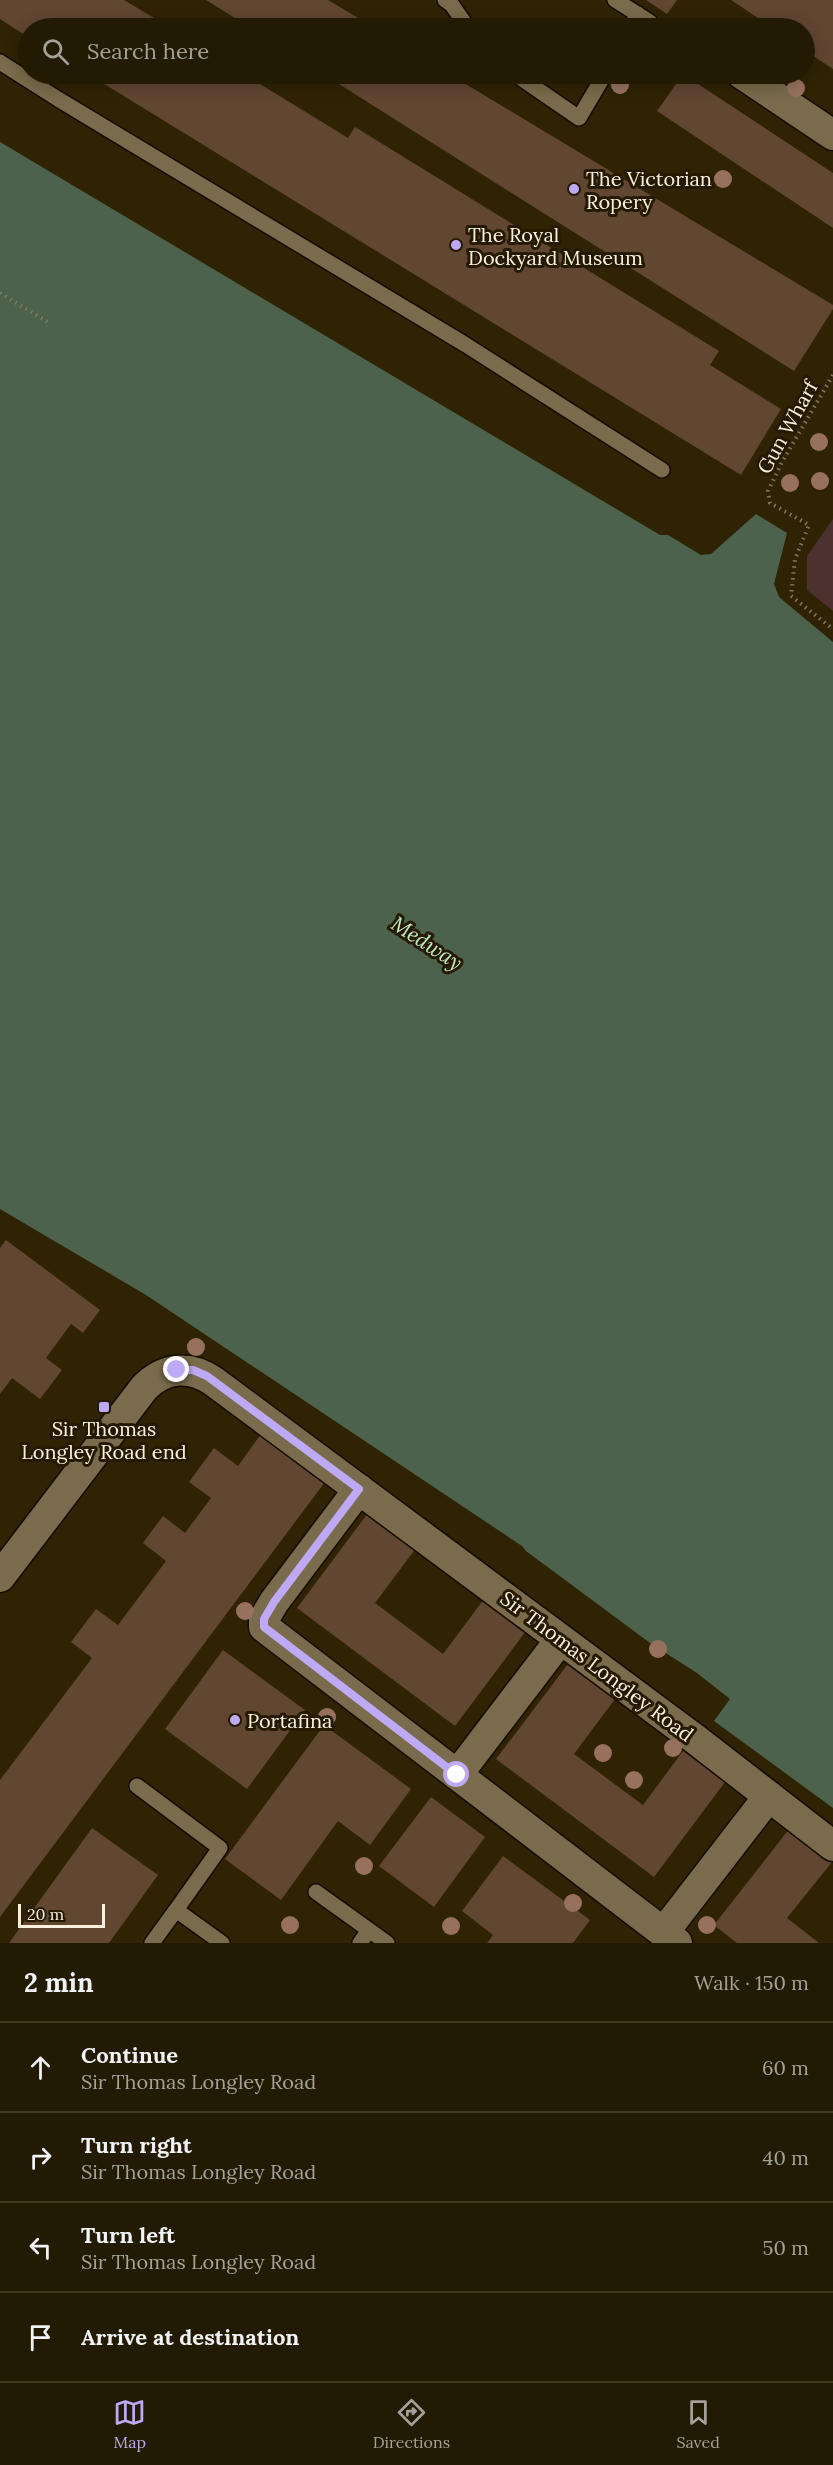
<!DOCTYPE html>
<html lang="en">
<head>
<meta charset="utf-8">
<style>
	body { margin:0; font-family:Lora,serif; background:#2f2711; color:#f1f3f6 }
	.scale { position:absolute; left:18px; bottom:15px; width:87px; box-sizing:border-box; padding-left:6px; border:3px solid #f9f1e0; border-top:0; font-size:16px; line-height:21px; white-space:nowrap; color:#f9f1e0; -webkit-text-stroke:4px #251900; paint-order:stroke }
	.stop { position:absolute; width:18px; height:18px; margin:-14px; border:4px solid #bda9f5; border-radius:50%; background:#fff }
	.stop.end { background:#bda9f5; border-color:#fff; box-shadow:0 2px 6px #0008 }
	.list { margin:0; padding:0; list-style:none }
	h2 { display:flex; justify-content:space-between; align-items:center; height:78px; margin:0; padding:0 24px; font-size:26px }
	h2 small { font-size:20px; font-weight:400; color:#a3a199 }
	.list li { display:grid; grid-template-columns:39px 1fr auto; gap:18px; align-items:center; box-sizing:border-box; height:90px; padding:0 24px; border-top:2px solid #403824 }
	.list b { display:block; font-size:22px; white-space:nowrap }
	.list p { margin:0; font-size:20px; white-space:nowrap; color:#a3a199 }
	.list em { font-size:20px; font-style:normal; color:#a3a199 }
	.icon { flex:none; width:33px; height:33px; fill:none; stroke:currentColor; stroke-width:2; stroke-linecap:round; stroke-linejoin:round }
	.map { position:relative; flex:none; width:833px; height:1943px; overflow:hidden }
	.search { position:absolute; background:#231a02; box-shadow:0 3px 15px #0003; left:18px; right:18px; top:18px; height:66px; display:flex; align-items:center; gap:15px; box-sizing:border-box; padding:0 21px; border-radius:33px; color:#a3a199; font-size:22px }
	.sheet { height:438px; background:#231a02 }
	nav { display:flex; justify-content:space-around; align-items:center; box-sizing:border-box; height:84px; border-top:2px solid #403824; background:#231a02; font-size:16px; color:#a3a199 }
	nav a { display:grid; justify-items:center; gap:3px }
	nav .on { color:#bda9f5 }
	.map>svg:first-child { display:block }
	.green { fill:#4d312e }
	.water { fill:#4c624d }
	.building { fill:#614632 }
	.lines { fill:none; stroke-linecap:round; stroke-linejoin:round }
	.lane-casing { stroke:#150c00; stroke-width:18 }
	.street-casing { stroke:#150c00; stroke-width:33 }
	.path { stroke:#82785e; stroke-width:4; stroke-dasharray:1.5 4.5; stroke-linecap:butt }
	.lane { stroke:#796b4b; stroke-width:15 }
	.street { stroke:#796b4b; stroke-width:30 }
	.tree { fill:#97715e }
	.route { stroke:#bda9f5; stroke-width:8 }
	.poi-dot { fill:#bda9f5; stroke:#251900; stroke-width:2 }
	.labels { text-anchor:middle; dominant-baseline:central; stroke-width:6; stroke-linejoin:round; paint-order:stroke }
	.poi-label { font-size:20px; fill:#f9f1e0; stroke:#251900; text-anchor:start }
	.street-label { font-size:20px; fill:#f9f1e0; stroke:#251900 }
	.water-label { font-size:21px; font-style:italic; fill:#c0ecc3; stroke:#251900 }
</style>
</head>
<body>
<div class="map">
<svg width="833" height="1943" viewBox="0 0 833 1943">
	<rect width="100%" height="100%" fill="#2f2303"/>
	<!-- green -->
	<path class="green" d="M 833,519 L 833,611 L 807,590 L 807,556 Z"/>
	<!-- water -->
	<path class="water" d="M 0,142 L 660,535 L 668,535 L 701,555 L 711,554 L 756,514 L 787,533 L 774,584 L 779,597 L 833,642 L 833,1808 L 714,1721 L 730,1699 L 697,1673 L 650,1643 L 526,1551 L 522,1546 L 146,1295 L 0,1209 Z"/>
	<!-- building -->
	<path class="building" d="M 0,0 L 124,0 L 171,28 L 28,28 L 28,37 L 0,19 Z
		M 206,0 L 328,0 L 375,28 L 251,28 Z
		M 646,0 L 677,0 L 667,14 Z
		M 731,0 L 833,0 L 833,69 L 804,50 L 804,28 L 773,28 Z
		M 88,74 L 244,74 L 348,138 L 355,127 L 719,351 L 710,365 L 781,409 L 741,475 Z
		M 323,74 L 449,74 L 833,305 L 833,309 L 794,371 Z
		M 683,74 L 833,173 L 833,228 L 657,111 Z
		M 6,1240 L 100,1310 L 83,1333 L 71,1324 L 46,1358 L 62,1370 L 40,1399 L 12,1378 L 0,1394 L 0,1248 Z
		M 261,1434 L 325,1482 L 0,1917 L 0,1780 L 92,1658 L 71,1642 L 96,1609 L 118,1625 L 166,1561 L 143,1543 L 163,1516 L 185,1533 L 211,1498 L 189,1482 L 214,1448 L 238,1466 Z
		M 371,1509 L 419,1544 L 375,1603 L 443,1654 L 484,1599 L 526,1631 L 455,1726 L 297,1608 Z
		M 223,1650 L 305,1710 L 247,1789 L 165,1729 Z
		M 571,1660 L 618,1695 L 574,1754 L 643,1805 L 683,1751 L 725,1782 L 654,1877 L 496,1759 Z
		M 324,1725 L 411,1789 L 370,1845 L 338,1821 L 281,1900 L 225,1859 Z
		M 431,1797 L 485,1837 L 434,1907 L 379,1866 Z
		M 92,1828 L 158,1875 L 109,1943 L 9,1943 Z
		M 790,1828 L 832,1862 L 787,1918 L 819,1943 L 737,1943 L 714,1925 Z
		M 503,1856 L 590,1920 L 573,1943 L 487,1943 L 493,1935 L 462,1911 Z"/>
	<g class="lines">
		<!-- lane casing -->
		<g class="lane-casing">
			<path id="lane" d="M 445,0 L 452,5 L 468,28
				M 615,0 L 650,22
				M 630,28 L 638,14
				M 0,62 L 58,99 L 466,345 L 662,470
				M 515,74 L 579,118 L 605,74
				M 137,1786 L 220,1848 L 176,1910 L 222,1943
				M 316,1892 L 369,1930
				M 152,1943 L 176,1910
				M 360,1943 L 369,1930 L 387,1943"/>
		</g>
		<!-- street casing -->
		<g class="street-casing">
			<path id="street" d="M 742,74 L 833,135
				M 359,1489 L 274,1602 L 264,1619 L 264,1627 L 677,1943
				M 0,1577 L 144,1388 C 164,1367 190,1365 213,1381 L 695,1739 L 833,1846
				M 457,1775 L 560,1640
				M 664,1932 L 769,1796"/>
		</g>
		<!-- path -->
		<path class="path" d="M 0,293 L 51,324
			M 833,375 L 782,462 L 768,491 L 770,503 L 809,525 L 795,559 L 791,596 L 833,629"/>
		<!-- lane -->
		<use href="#lane" class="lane"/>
		<!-- street -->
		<use href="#street" class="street"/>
	</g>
	<!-- trees -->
	<g class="tree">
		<circle cx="620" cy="85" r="9"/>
		<circle cx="796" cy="88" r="9"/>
		<circle cx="723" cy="179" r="9"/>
		<circle cx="819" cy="442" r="9"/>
		<circle cx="820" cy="481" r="9"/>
		<circle cx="790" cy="483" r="9"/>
		<circle cx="196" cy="1347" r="9"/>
		<circle cx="245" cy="1611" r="9"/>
		<circle cx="658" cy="1649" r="9"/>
		<circle cx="327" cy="1717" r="9"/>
		<circle cx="673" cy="1748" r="9"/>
		<circle cx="603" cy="1753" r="9"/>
		<circle cx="634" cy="1780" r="9"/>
		<circle cx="364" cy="1866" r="9"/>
		<circle cx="573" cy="1903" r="9"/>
		<circle cx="290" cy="1925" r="9"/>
		<circle cx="707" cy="1925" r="9"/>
		<circle cx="451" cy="1926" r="9"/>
	</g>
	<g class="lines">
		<!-- route -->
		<path class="route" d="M 177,1370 L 193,1370 L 207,1376 L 359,1489 L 274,1602 L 264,1619 L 264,1627 L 457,1775"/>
	</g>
	<!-- markers -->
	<g class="poi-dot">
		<circle cx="574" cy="189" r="6"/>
		<circle cx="456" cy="245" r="6"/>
		<rect x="98" y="1401" width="12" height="12" rx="3"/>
		<circle cx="235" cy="1720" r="6"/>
	</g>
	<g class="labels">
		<!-- poi labels -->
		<g class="poi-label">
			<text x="586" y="178">The Victorian<tspan x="586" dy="23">Ropery</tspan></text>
			<text x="468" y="234">The Royal<tspan x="468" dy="23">Dockyard Museum</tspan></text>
			<text x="104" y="1428" text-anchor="middle">Sir Thomas<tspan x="104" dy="23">Longley Road end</tspan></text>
			<text x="247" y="1720">Portafina</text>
		</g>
		<!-- street labels -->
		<g class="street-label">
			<text transform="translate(787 427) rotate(-61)">Gun Wharf</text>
			<text transform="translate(597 1666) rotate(37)">Sir Thomas Longley Road</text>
		</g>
		<!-- water labels -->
		<g class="water-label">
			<text transform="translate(427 943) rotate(33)">Medway</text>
		</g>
	</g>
</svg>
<div class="scale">20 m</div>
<div class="stop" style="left:457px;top:1775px"></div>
<div class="stop end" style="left:177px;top:1370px"></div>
<div class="search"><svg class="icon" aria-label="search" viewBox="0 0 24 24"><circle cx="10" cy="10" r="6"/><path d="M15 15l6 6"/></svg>Search here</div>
</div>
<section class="sheet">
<h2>2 min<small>Walk · 150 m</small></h2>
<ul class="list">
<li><svg class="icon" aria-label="ahead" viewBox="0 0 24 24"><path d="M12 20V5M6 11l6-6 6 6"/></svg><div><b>Continue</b><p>Sir Thomas Longley Road</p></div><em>60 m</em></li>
<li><svg class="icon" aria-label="right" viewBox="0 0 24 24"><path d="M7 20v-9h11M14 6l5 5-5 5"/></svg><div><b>Turn right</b><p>Sir Thomas Longley Road</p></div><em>40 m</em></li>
<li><svg class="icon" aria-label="left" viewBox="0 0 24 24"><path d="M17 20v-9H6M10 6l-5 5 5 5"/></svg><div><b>Turn left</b><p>Sir Thomas Longley Road</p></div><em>50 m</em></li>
<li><svg class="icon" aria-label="arrive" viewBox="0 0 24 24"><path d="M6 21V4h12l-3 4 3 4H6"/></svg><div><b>Arrive at destination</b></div></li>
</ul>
</section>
<nav>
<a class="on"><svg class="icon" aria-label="map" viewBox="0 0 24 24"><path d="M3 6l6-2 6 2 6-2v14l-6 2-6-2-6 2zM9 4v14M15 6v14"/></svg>Map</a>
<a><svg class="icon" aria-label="directions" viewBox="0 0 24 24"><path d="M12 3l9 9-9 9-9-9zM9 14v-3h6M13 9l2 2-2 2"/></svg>Directions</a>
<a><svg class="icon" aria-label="saved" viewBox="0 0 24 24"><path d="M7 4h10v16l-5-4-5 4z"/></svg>Saved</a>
</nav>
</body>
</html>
